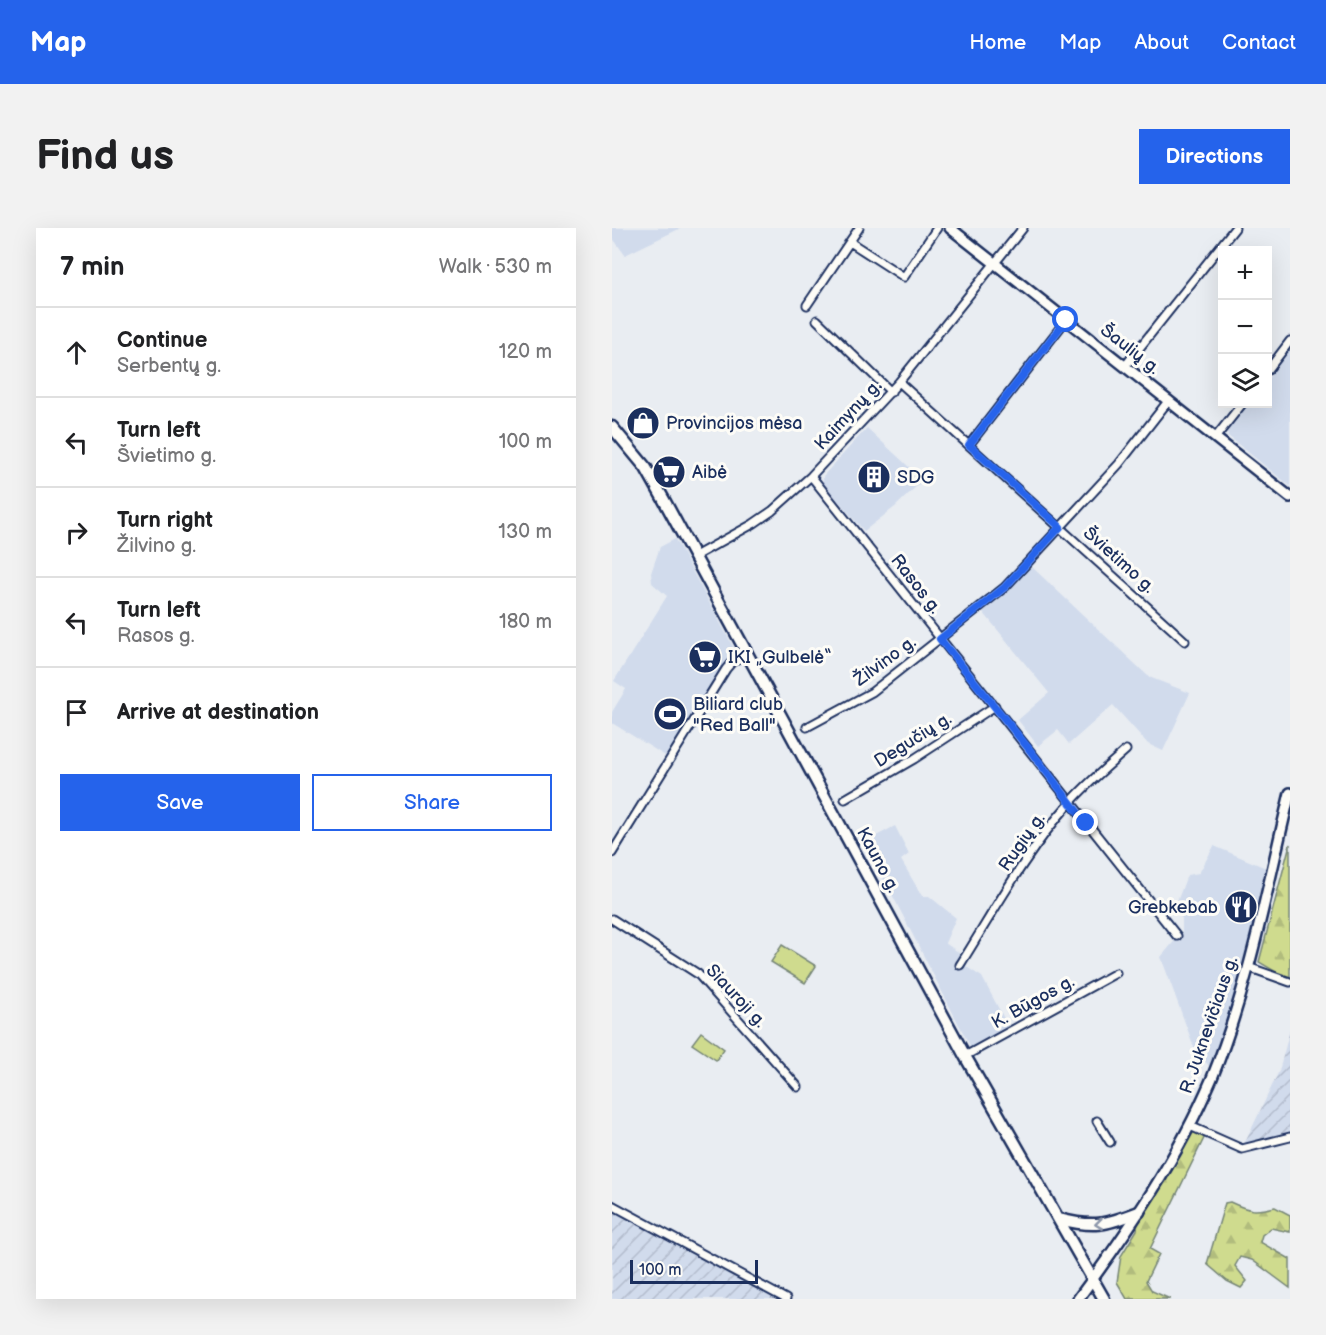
<!DOCTYPE html>
<html lang="en">
<head>
<meta charset="utf-8">
<style>
	body { margin:0; font-family:"Balsamiq Sans",sans-serif; background:#f2f2f2; color:#202124 }
	.controls { position:absolute; right:18px; top:18px; display:grid; overflow:hidden; border-radius:0px; box-shadow:0 6px 24px #0002 }
	.controls button { width:54px; height:54px; display:grid; place-items:center; padding:0; border:0; border-bottom:2px solid #e0e0e0; background:#fff; color:#202124; font:30px sans-serif }
	.scale { position:absolute; left:18px; bottom:15px; width:128px; box-sizing:border-box; padding-left:6px; border:3px solid #1b2f5e; border-top:0; font-size:16px; line-height:21px; white-space:nowrap; color:#1b2f5e; -webkit-text-stroke:4px #fdfcf7; paint-order:stroke }
	.stop { position:absolute; width:18px; height:18px; margin:-14px; border:4px solid #2563eb; border-radius:50%; background:#fff }
	.stop.end { background:#2563eb; border-color:#fff; box-shadow:0 2px 6px #0008 }
	.list { margin:0; padding:0; list-style:none }
	h2 { display:flex; justify-content:space-between; align-items:center; height:78px; margin:0; padding:0 24px; font-size:26px }
	h2 small { font-size:20px; font-weight:400; color:#757577 }
	.list li { display:grid; grid-template-columns:39px 1fr auto; gap:18px; align-items:center; box-sizing:border-box; height:90px; padding:0 24px; border-top:2px solid #e0e0e0 }
	.list b { display:block; font-size:22px; white-space:nowrap }
	.list p { margin:0; font-size:20px; white-space:nowrap; color:#757577 }
	.list em { font-size:20px; font-style:normal; color:#757577 }
	.actions { display:flex; gap:12px; padding:18px 24px }
	.actions a { flex:1; padding:14px 0; border:2px solid #2563eb; border-radius:0px; text-align:center; font-size:21px; color:#2563eb }
	.actions .main { background:#2563eb; color:#fff }
	.icon { flex:none; width:33px; height:33px; fill:none; stroke:currentColor; stroke-width:2; stroke-linecap:round; stroke-linejoin:round }
	.map { position:relative; flex:none; width:678px; height:1071px; overflow:hidden; border-radius:0px }
	header { display:flex; align-items:center; gap:36px; box-sizing:border-box; height:84px; padding:0 30px; background:#2563eb; color:#fff }
	header strong { font-size:28px }
	nav { display:flex; gap:33px; margin-inline-start:auto; font-size:21px }
	.intro { display:flex; align-items:center; justify-content:space-between; box-sizing:border-box; height:144px; padding:0 36px }
	h1 { margin:0; font-size:42px }
	.button { padding:15px 27px; border-radius:0px; background:#2563eb; color:#fff; font-size:21px; font-weight:700 }
	main { display:flex; gap:36px; padding:0 36px }
	aside { flex:1; background:#fff; border-radius:0px; box-shadow:0 6px 24px #0002 }
	.map>svg:first-child { display:block }
	.built { fill:#d1dbec }
	.industrial { fill:url(#industrial-furrows) }
	.forest { fill:url(#forest-firs); stroke:#758576; stroke-width:1.5 }
	.pitch { fill:#cfdb8e; stroke:#758576; stroke-width:1.5 }
	.lines { fill:none; stroke-linecap:round; stroke-linejoin:round }
	.minor-casing { stroke:#1b2f5e; stroke-width:11 }
	.tertiary-casing { stroke:#1b2f5e; stroke-width:14 }
	.secondary-casing { stroke:#1b2f5e; stroke-width:15 }
	.minor { stroke:#fdfcf7; stroke-width:7 }
	.tertiary { stroke:#fdfcf7; stroke-width:9 }
	.secondary { stroke:#fdfcf7; stroke-width:10 }
	.oneway { stroke:#8c96aa }
	.route { stroke:#2563eb; stroke-width:8 }
	.labels { text-anchor:middle; dominant-baseline:central; stroke-width:6; stroke-linejoin:round; paint-order:stroke }
	.street-label { font-size:18px; fill:#1b2f5e; stroke:#fdfcf7 }
	.poi-label { font-size:18px; fill:#1b2f5e; stroke:#fdfcf7; text-anchor:start }
</style>
</head>
<body>
<header>
<strong>Map</strong>
<nav><a>Home</a><a>Map</a><a>About</a><a>Contact</a></nav>
</header>
<div class="intro"><h1>Find us</h1><a class="button">Directions</a></div>
<main>
<aside>
<h2>7 min<small>Walk · 530 m</small></h2>
<ul class="list">
<li><svg class="icon" aria-label="ahead" viewBox="0 0 24 24"><path d="M12 20V5M6 11l6-6 6 6"/></svg><div><b>Continue</b><p>Serbentų g.</p></div><em>120 m</em></li>
<li><svg class="icon" aria-label="left" viewBox="0 0 24 24"><path d="M17 20v-9H6M10 6l-5 5 5 5"/></svg><div><b>Turn left</b><p>Švietimo g.</p></div><em>100 m</em></li>
<li><svg class="icon" aria-label="right" viewBox="0 0 24 24"><path d="M7 20v-9h11M14 6l5 5-5 5"/></svg><div><b>Turn right</b><p>Žilvino g.</p></div><em>130 m</em></li>
<li><svg class="icon" aria-label="left" viewBox="0 0 24 24"><path d="M17 20v-9H6M10 6l-5 5 5 5"/></svg><div><b>Turn left</b><p>Rasos g.</p></div><em>180 m</em></li>
<li><svg class="icon" aria-label="arrive" viewBox="0 0 24 24"><path d="M6 21V4h12l-3 4 3 4H6"/></svg><div><b>Arrive at destination</b></div></li>
</ul>
<div class="actions"><a class="main">Save</a><a>Share</a></div>
</aside>
<div class="map">
<svg width="678" height="1071" viewBox="0 0 678 1071">
	<defs>
		<pattern id="industrial-furrows" width="10" height="10" patternUnits="userSpaceOnUse" patternTransform="scale(1.5)"><rect width="10" height="10" fill="#d1dbec"/><path d="M-1 1l2-2M0 10L10 0M9 11l2-2" fill="none" stroke="#b3bccd"/></pattern>
		<pattern id="forest-firs" width="22" height="20" patternUnits="userSpaceOnUse" patternTransform="scale(1.5)"><rect width="22" height="20" fill="#cfdb8e"/><path d="M5 1l3.5 6h-7zM16 11l3.5 6h-7z" fill="#b1bc7d"/></pattern>
	</defs>
	<rect width="100%" height="100%" fill="#e9edf2"/>
	<filter id="ink" filterUnits="userSpaceOnUse"><feTurbulence type="fractalNoise" baseFrequency=".0167" numOctaves="2"/><feDisplacementMap in="SourceGraphic" scale="12" xChannelSelector="R" yChannelSelector="G"/><feConvolveMatrix kernelMatrix="1 2 1 2 8 2 1 2 1" color-interpolation-filters="sRGB"/></filter>
	<g filter="url(#ink)">
		<!-- built -->
		<path class="built" d="M 0,0 L 69,0 L 13,27 L 0,9 Z
			M 678,121 L 678,258 L 616,208 L 615,203 L 636,176 L 656,176 L 656,151 Z
			M 255,200 L 311,252 L 283,279 L 252,303 L 211,255 L 211,248 Z
			M 63,311 L 123,422 L 55,529 L 0,495 L 0,484 L 14,461 L 2,453 L 55,368 L 40,355 L 39,345 L 48,319 Z
			M 420,339 L 537,449 L 578,465 L 551,523 L 536,516 L 501,477 L 457,516 L 446,502 L 426,518 L 406,492 L 437,465 L 371,384 Z
			M 283,598 L 297,626 L 289,632 L 310,668 L 317,668 L 344,690 L 333,715 L 349,726 L 353,738 L 370,749 L 396,798 L 359,820 L 253,614 Z
			M 602,618 L 654,640 L 624,764 L 598,839 L 583,822 L 549,729 L 570,704 L 570,690 L 562,682 L 575,647 L 587,645 Z"/>
		<!-- industrial -->
		<path class="industrial" d="M 678,802 L 678,909 L 630,921 L 667,843 Z
			M 0,977 L 174,1071 L 0,1071 Z"/>
		<!-- forest -->
		<path class="forest" d="M 678,616 L 678,752 L 647,734 Z
			M 578,898 L 594,906 L 538,1021 L 547,1026 L 534,1053 L 540,1063 L 558,1071 L 515,1071 L 505,1054 L 509,1028 L 525,1002 L 527,984 Z
			M 618,974 C 637,983 643,984 663,979 L 678,987 L 678,1004 L 659,1000 L 650,1007 L 648,1014 L 678,1031 L 678,1060 L 640,1032 L 628,1029 L 623,1038 L 635,1053 L 629,1060 L 615,1053 L 595,1036 L 613,975 Z"/>
		<!-- pitch -->
		<path class="pitch" d="M 170,717 L 204,738 L 193,755 L 159,734 Z
			M 89,804 L 112,821 L 104,832 L 80,816 Z"/>
		<g class="lines">
			<!-- minor casing -->
			<g class="minor-casing">
				<path id="minor" d="M 238,14 L 292,49 L 325,0
					M 195,77 L 247,0
					M 205,92 L 279,164
					M 513,138 L 623,0
					M 656,142 L 678,113
					M 287,154 L 573,413
					M 603,210 L 630,176
					M 357,217 L 454,92
					M 199,248 L 565,708
					M 83,328 L 141,296 L 160,283 L 199,248 L 287,154 L 411,0
					M 195,499 L 260,464 L 393,359 L 507,236 L 557,172
					M 233,571 L 302,531 L 383,478
					M 0,625 L 114,441 L 120,434 L 135,425
					M 0,691 L 86,746 L 186,859
					M 348,737 C 382,683 414,624 457,576 C 474,556 495,539 514,522
					M 636,739 L 678,754
					M 353,828 L 504,745
					M 485,893 L 498,914
					M 578,898 L 630,921 L 678,909
					M 0,977 L 174,1071"/>
			</g>
			<!-- tertiary casing -->
			<g class="tertiary-casing">
				<path id="tertiary" d="M 338,0 L 678,269
					M 466,1071 C 517,1002 566,930 600,850 C 637,759 655,660 678,565"/>
			</g>
			<!-- secondary casing -->
			<g class="secondary-casing">
				<path id="secondary" d="M 0,199 L 34,240 L 52,272 L 353,828 L 492,1071
					M 447,991 C 482,1000 493,997 527,984"/>
			</g>
			<!-- minor -->
			<use href="#minor" class="minor"/>
			<!-- tertiary -->
			<use href="#tertiary" class="tertiary"/>
			<!-- secondary -->
			<use href="#secondary" class="secondary"/>
		</g>
		<!-- one-way arrows -->
		<defs><path id="oneway-chevron" d="M-2-3.5L2.5 0L-2 3.5" fill="none" stroke-width="1.6" stroke-linecap="round" stroke-linejoin="round" transform="scale(1.5)"/></defs>
		<use class="oneway" href="#oneway-chevron" transform="translate(487 996) rotate(173)"/>
	</g>
	<g class="lines" filter="url(#ink)">
		<!-- route -->
		<path class="route" d="M 454,92 L 357,217 L 448,299 L 393,359 L 328,411 L 417,521 L 474,595"/>
	</g>
	<!-- icons -->
	<defs>
		<g id="shop-disc" transform="scale(1.725)"><circle r="9.5" fill="#1b2f5e" stroke="#fdfcf7"/><path d="M-5-2.5h2.3a2.7 3.5 0 0 1 5.4 0H5L5.5 6h-11ZM-1.5-2.5h3a1.5 2.3 0 0 0-3 0Z" fill="#fff"/></g>
		<g id="supermarket-disc" transform="scale(1.725)"><circle r="9.5" fill="#1b2f5e" stroke="#fdfcf7"/><path d="M-6-5.5h2.5l.6 2H6L4.5 2H-2.5L-4.4-4H-6ZM-1.5 3.2a1.3 1.3 0 1 0 .1 0ZM3 3.2a1.3 1.3 0 1 0 .1 0Z" fill="#fff"/></g>
		<g id="building-disc" transform="scale(1.725)"><circle r="9.5" fill="#1b2f5e" stroke="#fdfcf7"/><path d="M-4-6H4V6H1V3H-1V6H-4ZM-2.5-4.3h1.7v1.8h-1.7ZM.8-4.3h1.7v1.8H.8ZM-2.5-1h1.7V.8h-1.7ZM.8-1h1.7V.8H.8Z" fill="#fff"/></g>
		<g id="stadium-disc" transform="scale(1.725)"><circle r="9.5" fill="#1b2f5e" stroke="#fdfcf7"/><path d="M0-5a6.5 5 0 1 0 0 10a6.5 5 0 1 0 0-10ZM-3.5-1.8h7v3.6h-7Z" fill="#fff"/></g>
		<g id="restaurant-disc" transform="scale(1.725)"><circle r="9.5" fill="#1b2f5e" stroke="#fdfcf7"/><path d="M-5-6h1v4h1v-4h1v4h1v-4h1v5L-1.5 .5V6h-2V.5L-5-1ZM5-6V6H3V1.5H1.5Q1.5-4 5-6Z" fill="#fff"/></g>
	</defs>
	<g fill-rule="evenodd">
		<use href="#shop-disc" x="31" y="195"/>
		<use href="#supermarket-disc" x="57" y="244"/>
		<use href="#building-disc" x="262" y="249"/>
		<use href="#supermarket-disc" x="93" y="429"/>
		<use href="#stadium-disc" x="58" y="486"/>
		<use href="#restaurant-disc" x="629" y="679"/>
	</g>
	<g class="labels">
		<!-- street labels -->
		<g class="street-label">
			<text transform="translate(518 121) rotate(38)">Šaulių g.</text>
			<text transform="translate(236 187) rotate(-47)">Kaimynų g.</text>
			<text transform="translate(507 332) rotate(42)">Švietimo g.</text>
			<text transform="translate(304 356) rotate(52)">Rasos g.</text>
			<text transform="translate(273 433) rotate(-36)">Žilvino g.</text>
			<text transform="translate(301 512) rotate(-32)">Degučių g.</text>
			<text transform="translate(410 614) rotate(-55)">Rugių g.</text>
			<text transform="translate(266 632) rotate(62)">Kauno g.</text>
			<text transform="translate(124 768) rotate(47)">Siauroji g.</text>
			<text transform="translate(421 774) rotate(-29)">K. Būgos g.</text>
			<text transform="translate(597 797) rotate(-71)">R. Juknevičiaus g.</text>
		</g>
		<!-- poi labels -->
		<g class="poi-label">
			<text x="54" y="195">Provincijos mėsa</text>
			<text x="80" y="244">Aibė</text>
			<text x="285" y="249">SDG</text>
			<text x="116" y="429">IKI „Gulbelė“</text>
			<text x="81" y="476">Biliard club<tspan x="81" dy="21">"Red Ball"</tspan></text>
			<text x="606" y="679" text-anchor="end">Grebkebab</text>
		</g>
	</g>
</svg>
<div class="controls">
<button>+</button>
<button>−</button>
<button><svg class="icon" aria-label="layers" viewBox="0 0 24 24"><path d="M12 4l9 5-9 5-9-5zM3 14l9 5 9-5"/></svg></button>
</div>
<div class="scale">100 m</div>
<div class="stop" style="left:454px;top:92px"></div>
<div class="stop end" style="left:474px;top:595px"></div>
</div>
</main>
</body>
</html>
